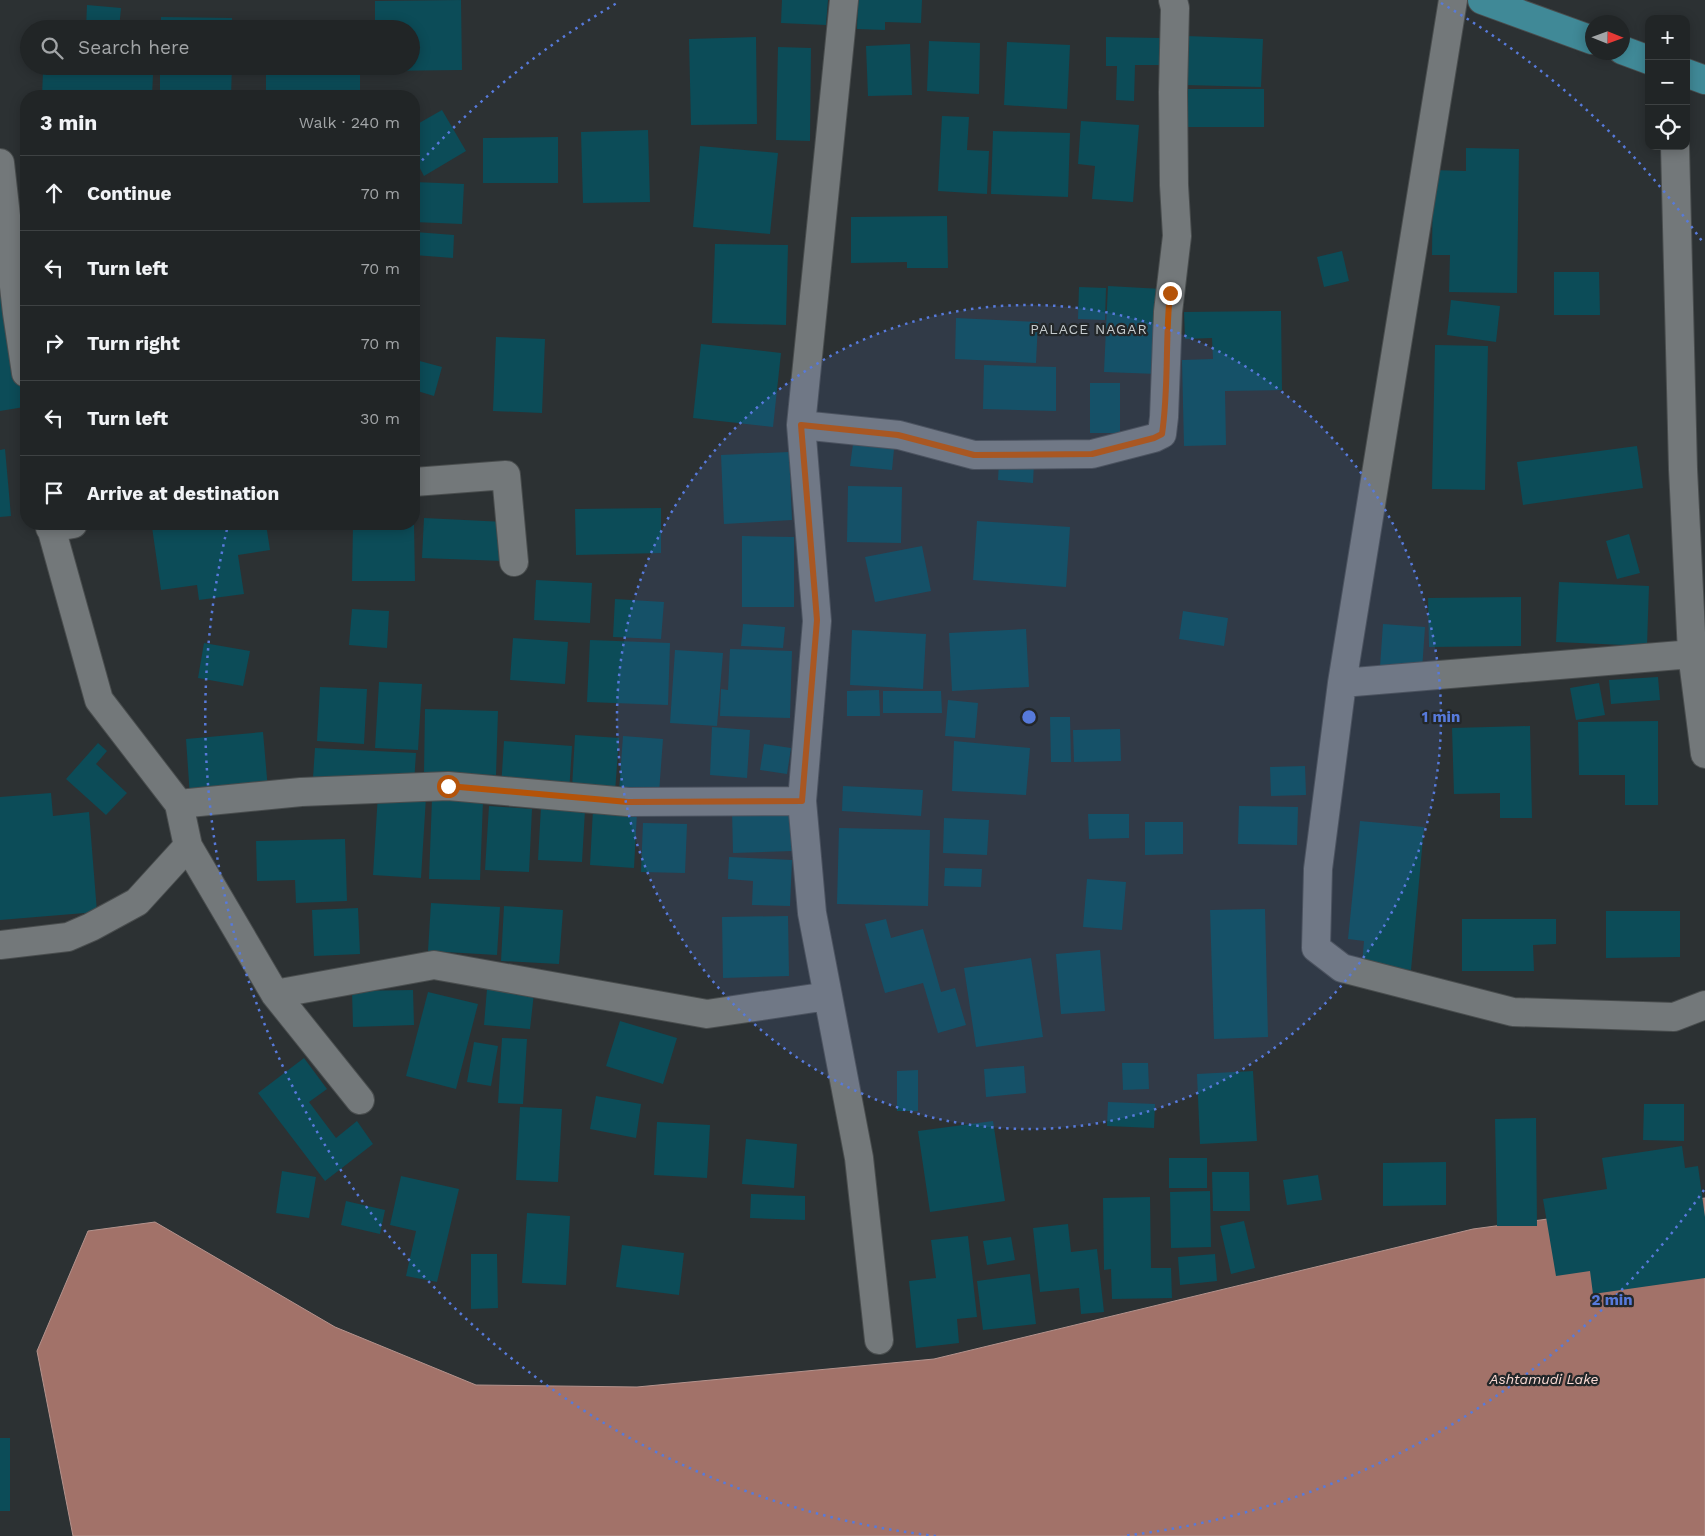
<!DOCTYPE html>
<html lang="en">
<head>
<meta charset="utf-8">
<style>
	body { margin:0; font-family:"Work Sans",sans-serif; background:#2d3132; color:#f1f3f6 }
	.controls { position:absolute; right:15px; top:15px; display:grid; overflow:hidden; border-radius:10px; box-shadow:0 2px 12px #0003 }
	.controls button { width:45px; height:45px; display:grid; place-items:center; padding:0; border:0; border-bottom:1px solid #3e4243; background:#212526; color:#f1f3f6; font:25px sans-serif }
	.compass { position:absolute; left:1585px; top:15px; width:45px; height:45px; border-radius:50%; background:#212526; box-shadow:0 2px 12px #0003; rotate:91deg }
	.stop { position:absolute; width:15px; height:15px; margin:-11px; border:4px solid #b45309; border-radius:50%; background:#fff }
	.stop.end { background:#b45309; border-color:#fff; box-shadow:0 1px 5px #0008 }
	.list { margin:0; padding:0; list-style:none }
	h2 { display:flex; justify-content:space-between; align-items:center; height:65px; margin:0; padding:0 20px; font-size:21px }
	h2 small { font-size:16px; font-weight:400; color:#a2a5a7 }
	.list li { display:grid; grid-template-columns:32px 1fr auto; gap:15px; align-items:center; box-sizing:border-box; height:75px; padding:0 20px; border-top:1px solid #3e4243 }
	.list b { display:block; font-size:19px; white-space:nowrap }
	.list em { font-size:16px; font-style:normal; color:#a2a5a7 }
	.icon { flex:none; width:28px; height:28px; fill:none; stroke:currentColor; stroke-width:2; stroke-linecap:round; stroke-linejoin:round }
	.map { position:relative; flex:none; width:1705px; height:1536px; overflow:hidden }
	.search { position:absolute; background:#212526; box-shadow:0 2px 12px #0003; left:20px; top:20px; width:400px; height:55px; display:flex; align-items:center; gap:12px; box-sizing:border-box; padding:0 18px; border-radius:28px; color:#a2a5a7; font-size:19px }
	.panel { position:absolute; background:#212526; box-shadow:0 2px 12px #0003; left:20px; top:90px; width:400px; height:440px; border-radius:20px }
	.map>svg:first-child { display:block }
	.water { fill:#a27269; stroke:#b4938d }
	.building { fill:#0c4c58 }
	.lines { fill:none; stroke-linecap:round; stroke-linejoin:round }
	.street-casing { stroke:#494d4e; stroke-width:30 }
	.primary-casing { stroke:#494d4e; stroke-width:30 }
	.street { stroke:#73787a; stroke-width:28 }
	.primary { stroke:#408997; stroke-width:28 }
	.route { stroke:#b45309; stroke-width:6 }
	.ring { fill:none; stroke:#577adb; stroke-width:2.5; stroke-dasharray:2.5 5 }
	.labels { text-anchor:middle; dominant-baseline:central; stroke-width:4.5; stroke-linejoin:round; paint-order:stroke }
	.neighbourhood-label { font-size:14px; letter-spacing:1px; fill:#c6ccce; stroke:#232729 }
	.water-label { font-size:14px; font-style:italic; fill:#fbdbd4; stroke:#232729 }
	.centre { fill:#577adb; stroke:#232729; stroke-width:2.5 }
	.ring-label { font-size:15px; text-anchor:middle; font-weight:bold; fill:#577adb; stroke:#232729; stroke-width:4.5; stroke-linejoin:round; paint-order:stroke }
</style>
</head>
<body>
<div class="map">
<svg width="1705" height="1536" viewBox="0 0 1705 1536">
	<rect width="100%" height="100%" fill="#2c3133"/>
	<!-- water -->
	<path class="water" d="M 1705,1198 L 1705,1536 L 73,1536 L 37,1351 L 88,1231 L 155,1222 L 335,1327 L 476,1385 L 637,1387 L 934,1359 L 1473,1229 Z"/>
	<!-- building -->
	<path class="building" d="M 461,0 L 462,70 L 376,71 L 375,66 L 411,66 L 411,29 L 375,29 L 375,1 Z
		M 782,0 L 828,0 L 826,25 L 781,23 Z
		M 858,0 L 922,0 L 921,23 L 885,22 L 885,30 L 857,29 Z
		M 87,5 L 121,8 L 119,29 L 86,29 Z
		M 161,17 L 232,18 L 232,29 L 161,29 Z
		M 1187,36 L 1263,39 L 1261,87 L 1186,85 Z
		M 756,37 L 757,124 L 691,125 L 689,39 Z
		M 1106,37 L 1161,38 L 1160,65 L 1135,65 L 1134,101 L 1116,100 L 1117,66 L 1106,66 Z
		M 929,41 L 980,43 L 979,94 L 927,91 Z
		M 1007,42 L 1070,45 L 1067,109 L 1004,105 Z
		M 910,44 L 912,95 L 868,96 L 866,46 Z
		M 778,47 L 811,48 L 810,141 L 776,140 Z
		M 160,66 L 232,66 L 231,96 L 160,96 Z
		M 266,66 L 360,66 L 360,91 L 266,91 Z
		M 43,72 L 153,75 L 152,96 L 42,96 Z
		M 1180,89 L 1264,89 L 1264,127 L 1180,127 Z
		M 442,110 L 466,151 L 424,176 L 414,157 L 414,126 Z
		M 942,116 L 969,117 L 967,150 L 989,151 L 987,194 L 938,191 Z
		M 1081,121 L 1139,125 L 1133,202 L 1092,199 L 1095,166 L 1078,164 Z
		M 648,130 L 650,202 L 583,203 L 581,132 Z
		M 993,131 L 1070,133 L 1068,197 L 991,194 Z
		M 558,137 L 558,183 L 483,183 L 483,138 Z
		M 700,146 L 778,153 L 770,234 L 693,227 Z
		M 1466,148 L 1519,149 L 1517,293 L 1449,292 L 1450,255 L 1432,255 L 1433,170 L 1466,171 Z
		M 414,182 L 464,184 L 462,224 L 414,222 Z
		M 947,216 L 948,268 L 907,268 L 907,262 L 851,263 L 851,217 Z
		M 415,232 L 454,235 L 453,258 L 414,255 Z
		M 715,244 L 788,245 L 786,325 L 712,323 Z
		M 1342,251 L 1349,281 L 1324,287 L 1317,257 Z
		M 0,260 L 24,407 L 0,411 Z
		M 1554,272 L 1599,272 L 1600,315 L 1554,315 Z
		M 1108,286 L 1162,289 L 1158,374 L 1104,372 Z
		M 1079,287 L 1106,288 L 1105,320 L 1078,319 Z
		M 1451,300 L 1500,306 L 1496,342 L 1447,335 Z
		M 1281,311 L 1282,390 L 1225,391 L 1226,445 L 1184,446 L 1182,360 L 1213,359 L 1212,338 L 1185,339 L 1184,312 Z
		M 956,318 L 1038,322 L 1036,363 L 955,359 Z
		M 496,337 L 545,339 L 542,413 L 493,411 Z
		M 701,344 L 781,353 L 773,427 L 693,418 Z
		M 1435,345 L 1488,346 L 1485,490 L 1432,489 Z
		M 416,360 L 442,367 L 434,396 L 414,390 L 414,368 Z
		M 984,365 L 1056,367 L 1056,411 L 983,409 Z
		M 1090,383 L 1120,383 L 1120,433 L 1090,433 Z
		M 853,444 L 894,449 L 892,470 L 850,466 Z
		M 1637,446 L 1643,488 L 1523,505 L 1517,462 Z
		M 5,449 L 11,516 L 0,517 L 0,450 Z
		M 789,452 L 792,520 L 724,524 L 721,455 Z
		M 999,462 L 1034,463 L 1033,483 L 998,480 Z
		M 848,486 L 902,487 L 901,543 L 847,542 Z
		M 661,508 L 661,553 L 576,555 L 575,509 Z
		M 424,518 L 505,522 L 503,561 L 422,558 Z
		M 977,521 L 1070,527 L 1066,587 L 973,580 Z
		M 173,524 L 236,524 L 237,529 L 266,524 L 270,550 L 238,555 L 244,594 L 199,600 L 197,585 L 161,590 L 152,527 Z
		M 353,524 L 414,524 L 415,581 L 352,581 Z
		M 1629,534 L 1640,573 L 1617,579 L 1606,541 Z
		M 742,536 L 794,537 L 794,607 L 742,607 Z
		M 922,546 L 931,591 L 875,602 L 865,557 Z
		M 536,580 L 592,583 L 590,623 L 534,620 Z
		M 1559,582 L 1649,586 L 1647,646 L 1556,642 Z
		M 1521,597 L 1521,646 L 1429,647 L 1428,598 Z
		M 615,599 L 664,602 L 661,639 L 613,637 Z
		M 352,609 L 389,611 L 387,648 L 349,645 Z
		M 1183,611 L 1228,618 L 1224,646 L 1179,639 Z
		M 743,624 L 785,627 L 783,648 L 741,646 Z
		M 1383,624 L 1425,627 L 1422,670 L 1380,667 Z
		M 1026,629 L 1029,687 L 952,691 L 949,633 Z
		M 852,630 L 926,634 L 923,689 L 850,685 Z
		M 513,638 L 568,642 L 565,684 L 510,680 Z
		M 590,640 L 670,643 L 668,705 L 587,702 Z
		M 204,643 L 250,651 L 243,686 L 198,678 Z
		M 730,649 L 792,651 L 790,718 L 720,716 L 721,689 L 728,690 Z
		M 675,650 L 723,653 L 717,726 L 670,723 Z
		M 1658,677 L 1660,700 L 1611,704 L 1609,680 Z
		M 379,682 L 422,684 L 418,750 L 375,748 Z
		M 1599,683 L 1605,715 L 1576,720 L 1570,688 Z
		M 320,687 L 367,689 L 364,744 L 317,741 Z
		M 879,690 L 880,716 L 847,716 L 847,691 Z
		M 883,691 L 941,691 L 942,713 L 883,713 Z
		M 948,700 L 978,703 L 975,738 L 945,736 Z
		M 425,709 L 498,711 L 496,775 L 424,772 Z
		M 1050,717 L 1070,717 L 1071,762 L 1051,762 Z
		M 1658,721 L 1658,805 L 1625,805 L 1625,775 L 1579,775 L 1578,722 Z
		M 1530,726 L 1532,818 L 1500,818 L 1500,793 L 1454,794 L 1452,728 Z
		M 712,727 L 750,730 L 747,778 L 710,775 Z
		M 1120,729 L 1121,761 L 1074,762 L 1073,730 Z
		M 263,732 L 268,790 L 190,797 L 186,739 Z
		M 575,735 L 619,738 L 615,792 L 572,788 Z
		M 623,736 L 663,739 L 659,793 L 619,791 Z
		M 504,741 L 572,746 L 569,793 L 501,788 Z
		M 954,741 L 1030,748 L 1026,795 L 952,791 Z
		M 98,743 L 107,751 L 96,764 L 127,793 L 106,815 L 66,779 Z
		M 764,744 L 791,748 L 787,774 L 760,770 Z
		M 315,748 L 416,753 L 414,783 L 313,778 Z
		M 1305,766 L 1306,795 L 1271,796 L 1270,767 Z
		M 843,786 L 923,790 L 921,816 L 842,811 Z
		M 51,793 L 53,816 L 89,812 L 97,912 L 0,920 L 0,797 Z
		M 378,794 L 426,797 L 421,878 L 373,875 Z
		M 432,799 L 483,801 L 480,880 L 429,879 Z
		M 489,806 L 532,809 L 529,872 L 485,870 Z
		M 1239,806 L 1298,807 L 1297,845 L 1238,844 Z
		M 541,807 L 585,810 L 582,862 L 538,860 Z
		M 791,807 L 793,851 L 733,853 L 732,809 Z
		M 593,809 L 637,812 L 634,868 L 590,865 Z
		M 1088,814 L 1129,814 L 1129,838 L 1089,839 Z
		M 944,818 L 989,820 L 987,855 L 943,853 Z
		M 1360,821 L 1424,827 L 1411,970 L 1362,965 L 1364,941 L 1348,939 Z
		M 1145,822 L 1183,822 L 1183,854 L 1145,855 Z
		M 643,823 L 687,824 L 685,873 L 641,872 Z
		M 839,828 L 930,830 L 928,906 L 837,904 Z
		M 345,839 L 347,901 L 296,903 L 295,880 L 257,881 L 256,841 Z
		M 729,857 L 792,860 L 790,906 L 752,905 L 753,881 L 728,879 Z
		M 945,868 L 982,869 L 981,887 L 944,886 Z
		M 1087,879 L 1126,882 L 1122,930 L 1083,927 Z
		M 431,903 L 500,907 L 497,955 L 428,951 Z
		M 504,906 L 563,910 L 559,964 L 501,961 Z
		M 358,908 L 360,954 L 314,956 L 312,910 Z
		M 1265,909 L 1268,1037 L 1214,1039 L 1210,910 Z
		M 1606,911 L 1680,911 L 1680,957 L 1606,958 Z
		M 788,916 L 789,976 L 723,978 L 722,917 Z
		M 886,919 L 891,938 L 923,929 L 941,992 L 955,988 L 966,1025 L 938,1033 L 923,983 L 885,993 L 865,924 Z
		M 1462,919 L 1556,919 L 1556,944 L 1533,945 L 1534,971 L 1462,971 Z
		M 1100,950 L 1105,1011 L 1061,1014 L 1056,954 Z
		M 1031,958 L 1043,1037 L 976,1047 L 964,968 Z
		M 487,989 L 534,993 L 530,1029 L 484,1025 Z
		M 413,990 L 414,1025 L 353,1027 L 352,991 Z
		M 428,992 L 478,1004 L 456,1089 L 406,1076 Z
		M 620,1021 L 677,1038 L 663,1084 L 606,1066 Z
		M 502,1038 L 527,1039 L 523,1104 L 498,1103 Z
		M 474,1042 L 498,1046 L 491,1086 L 467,1082 Z
		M 304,1058 L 327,1089 L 309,1102 L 336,1138 L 357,1121 L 373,1144 L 325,1181 L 258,1093 Z
		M 1122,1063 L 1148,1063 L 1149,1089 L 1123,1090 Z
		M 1024,1066 L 1026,1093 L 986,1097 L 984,1069 Z
		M 918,1070 L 918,1111 L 897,1111 L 897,1071 Z
		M 1253,1071 L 1257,1141 L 1200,1144 L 1197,1074 Z
		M 596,1096 L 641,1104 L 636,1138 L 590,1129 Z
		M 1108,1102 L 1155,1104 L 1154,1128 L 1107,1126 Z
		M 1644,1104 L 1684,1104 L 1684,1141 L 1643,1140 Z
		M 520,1107 L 562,1109 L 558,1182 L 516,1180 Z
		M 1536,1118 L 1537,1226 L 1497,1226 L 1495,1119 Z
		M 993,1121 L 1005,1201 L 930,1212 L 918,1131 Z
		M 657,1122 L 710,1125 L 707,1178 L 654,1175 Z
		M 746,1139 L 797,1144 L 794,1188 L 742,1184 Z
		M 1682,1146 L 1685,1168 L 1698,1166 L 1705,1217 L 1705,1278 L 1593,1294 L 1590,1271 L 1556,1276 L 1543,1199 L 1607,1189 L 1602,1158 Z
		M 1169,1158 L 1207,1158 L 1207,1188 L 1169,1188 Z
		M 1446,1162 L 1446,1205 L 1383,1206 L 1383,1163 Z
		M 282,1171 L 316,1177 L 309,1218 L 276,1213 Z
		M 1212,1172 L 1249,1172 L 1250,1211 L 1213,1211 Z
		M 1318,1175 L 1322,1200 L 1287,1205 L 1283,1180 Z
		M 401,1176 L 459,1189 L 437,1282 L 406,1276 L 416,1231 L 390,1225 Z
		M 1210,1191 L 1211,1247 L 1171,1248 L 1170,1192 Z
		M 751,1194 L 805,1196 L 805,1220 L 750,1218 Z
		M 1150,1197 L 1151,1268 L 1171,1268 L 1172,1298 L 1112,1299 L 1111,1269 L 1104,1270 L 1103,1198 Z
		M 346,1201 L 385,1210 L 380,1234 L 341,1225 Z
		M 527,1213 L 570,1216 L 566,1285 L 522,1283 Z
		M 1244,1221 L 1255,1268 L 1231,1274 L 1220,1226 Z
		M 1068,1224 L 1071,1252 L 1097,1249 L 1104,1312 L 1081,1314 L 1079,1288 L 1040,1292 L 1033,1228 Z
		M 968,1236 L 977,1317 L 957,1319 L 959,1343 L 916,1348 L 909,1281 L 936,1278 L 931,1240 Z
		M 1011,1237 L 1015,1260 L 987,1265 L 983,1241 Z
		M 622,1245 L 684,1253 L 679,1295 L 616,1287 Z
		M 471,1254 L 497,1254 L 498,1308 L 471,1309 Z
		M 1215,1254 L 1217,1281 L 1180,1285 L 1178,1257 Z
		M 1030,1274 L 1036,1324 L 983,1330 L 977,1281 Z
		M 0,1438 L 10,1438 L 10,1511 L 0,1511 Z"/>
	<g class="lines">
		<!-- street casing -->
		<g class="street-casing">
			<path id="street" d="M 1453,0 L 1342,683 L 1318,869 L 1316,948 L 1342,968 L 1513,1012 L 1674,1017 L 1705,1005
				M 1675,146 L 1683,469 L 1692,653 L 1705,754
				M 0,163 L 17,313 L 26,373
				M 801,425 L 899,435 L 974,455 L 1092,454 L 1154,438 L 1162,434 L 1164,417 L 1168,312 L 1177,236 L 1174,185 L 1173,92 L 1175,8 L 1173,0
				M 414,482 L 506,475 L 514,562
				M 50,524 L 99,700 L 179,804 L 188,846 L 275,994 L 360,1100
				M 50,528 L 73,524
				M 1342,683 L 1705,653
				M 179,804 L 301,792 L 448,786 L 628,802 L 802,801
				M 0,945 L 68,937 L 91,927 L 137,902 L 188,846
				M 275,994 L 434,965 L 707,1014 L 828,996 L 812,913 L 802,801 L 817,621 L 801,425 L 844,0
				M 828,996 L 859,1158 L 879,1340"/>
		</g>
		<!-- primary casing -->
		<g class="primary-casing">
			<path id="primary" d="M 1482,0 L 1592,40
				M 1622,50 L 1649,60
				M 1686,73 L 1705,80"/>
		</g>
		<!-- street -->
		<use href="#street" class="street"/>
		<!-- primary -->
		<use href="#primary" class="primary"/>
	</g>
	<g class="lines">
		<!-- route -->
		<path class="route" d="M 448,786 L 628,802 L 802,801 L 817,620 L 801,425 L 898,435 L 974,455 L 1092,454 L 1154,438 L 1162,434 C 1169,388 1165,340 1170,293"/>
	</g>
	<!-- distance rings -->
	<circle cx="1029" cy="717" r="412" fill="#577adb" fill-opacity=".12"/>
	<g class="ring">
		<circle cx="1029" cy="717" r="412"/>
		<path d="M1704 1190A824 824 0 0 1 1122 1536M936 1536A824 824 0 0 1 228 525M417 166A824 824 0 0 1 617 3M1441 3A824 824 0 0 1 1704 244"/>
	</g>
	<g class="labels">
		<!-- neighbourhood labels -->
		<g class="neighbourhood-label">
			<text x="1089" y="329">PALACE NAGAR</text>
		</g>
		<!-- water labels -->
		<g class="water-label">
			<text x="1544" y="1379">Ashtamudi Lake</text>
		</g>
	</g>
	<circle cx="1029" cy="717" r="8" class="centre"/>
	<g class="ring-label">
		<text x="1441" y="722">1 min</text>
		<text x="1612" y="1305">2 min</text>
	</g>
</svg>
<div class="controls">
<button>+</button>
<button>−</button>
<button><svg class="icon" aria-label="locate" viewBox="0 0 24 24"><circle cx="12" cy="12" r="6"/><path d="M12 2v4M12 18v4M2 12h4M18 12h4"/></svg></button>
</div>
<svg class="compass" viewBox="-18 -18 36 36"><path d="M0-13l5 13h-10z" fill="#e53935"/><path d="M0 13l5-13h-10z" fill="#a2a5a7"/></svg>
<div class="stop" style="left:448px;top:786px"></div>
<div class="stop end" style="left:1170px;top:293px"></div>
<div class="search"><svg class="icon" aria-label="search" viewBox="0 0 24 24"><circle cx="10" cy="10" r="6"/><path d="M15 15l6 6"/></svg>Search here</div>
<section class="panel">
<h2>3 min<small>Walk · 240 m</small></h2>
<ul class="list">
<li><svg class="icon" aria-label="ahead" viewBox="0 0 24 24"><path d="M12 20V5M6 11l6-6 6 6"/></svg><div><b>Continue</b></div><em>70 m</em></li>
<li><svg class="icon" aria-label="left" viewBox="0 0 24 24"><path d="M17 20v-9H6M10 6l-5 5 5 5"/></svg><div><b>Turn left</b></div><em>70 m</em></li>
<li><svg class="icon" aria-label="right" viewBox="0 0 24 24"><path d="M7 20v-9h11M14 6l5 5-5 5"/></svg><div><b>Turn right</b></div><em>70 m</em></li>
<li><svg class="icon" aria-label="left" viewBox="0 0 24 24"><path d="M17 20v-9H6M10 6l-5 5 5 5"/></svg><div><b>Turn left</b></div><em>30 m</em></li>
<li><svg class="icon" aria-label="arrive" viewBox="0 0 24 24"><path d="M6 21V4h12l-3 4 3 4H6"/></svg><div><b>Arrive at destination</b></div></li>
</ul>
</section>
</div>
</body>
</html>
